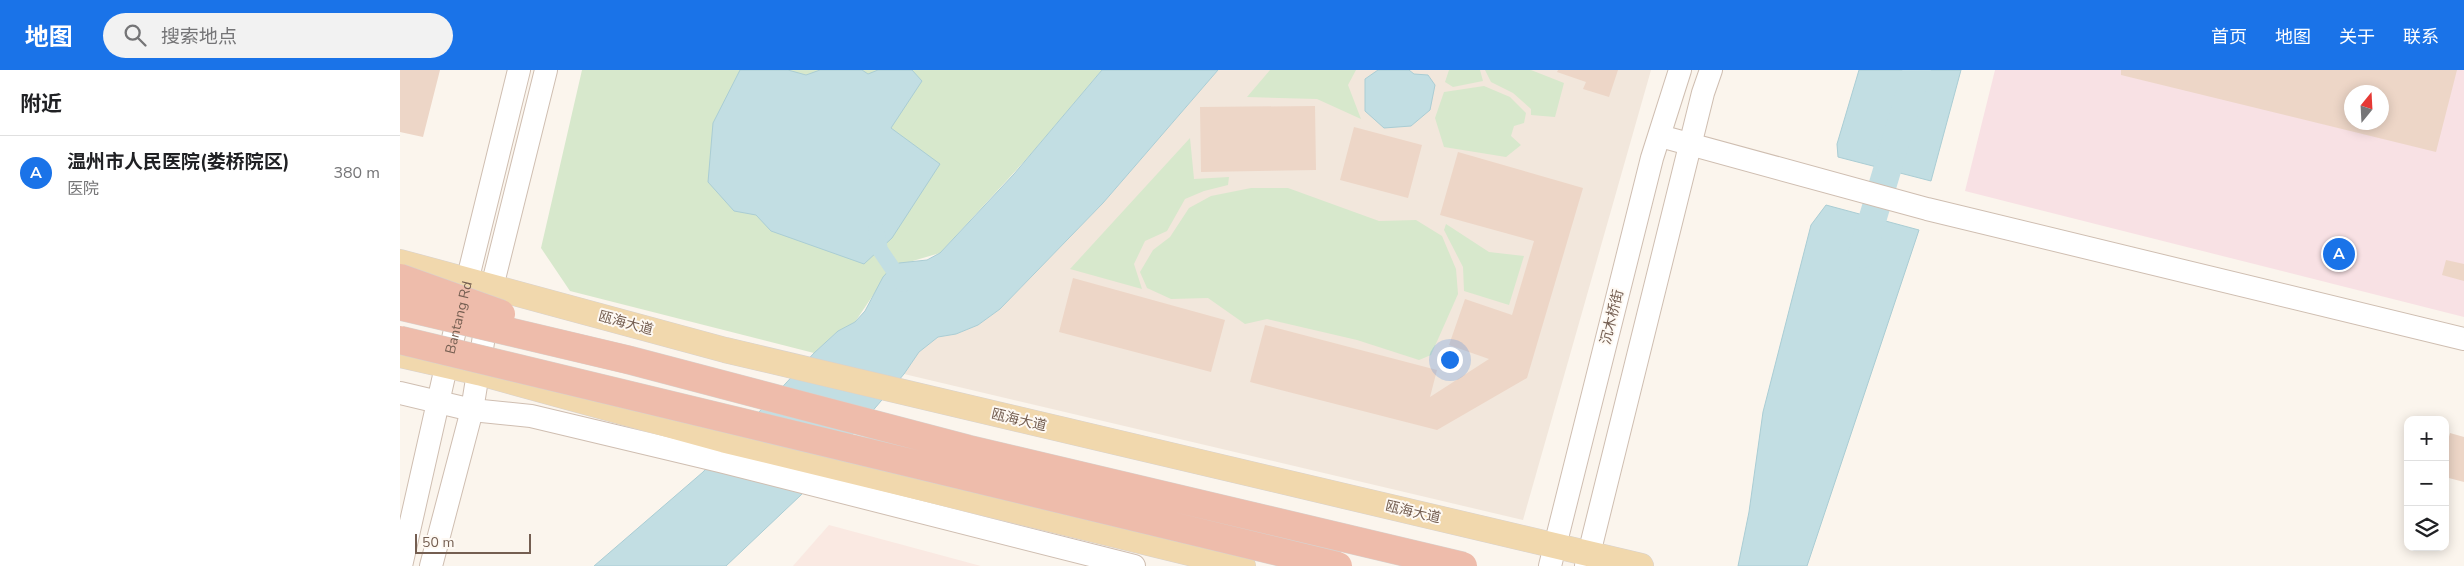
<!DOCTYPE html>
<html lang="zh">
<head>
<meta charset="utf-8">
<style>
	body { margin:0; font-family:"Nunito Sans","Noto Sans SC",sans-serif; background:#f2f2f2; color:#202124 }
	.controls { position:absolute; right:15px; bottom:15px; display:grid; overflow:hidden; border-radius:10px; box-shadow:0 2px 12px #0003 }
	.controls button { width:45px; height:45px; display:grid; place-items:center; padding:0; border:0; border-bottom:1px solid #e0e0e0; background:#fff; color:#202124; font:25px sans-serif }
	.compass { position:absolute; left:1944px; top:15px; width:45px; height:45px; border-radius:50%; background:#fff; box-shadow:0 2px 12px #0003; rotate:18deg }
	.scale { position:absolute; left:15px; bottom:12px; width:116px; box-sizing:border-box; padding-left:5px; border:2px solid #745e51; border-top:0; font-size:14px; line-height:18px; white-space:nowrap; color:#745e51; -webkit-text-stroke:4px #fef9f3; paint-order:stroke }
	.you { position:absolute; left:1049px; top:289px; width:18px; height:18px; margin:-12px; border:4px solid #fff; border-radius:50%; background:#1a73e8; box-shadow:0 0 0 8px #1a73e833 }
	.badge { display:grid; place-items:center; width:32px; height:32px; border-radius:50%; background:#1a73e8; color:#fff; font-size:16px; font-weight:700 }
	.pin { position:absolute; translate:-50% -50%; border:2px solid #fff; box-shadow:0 1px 5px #0006 }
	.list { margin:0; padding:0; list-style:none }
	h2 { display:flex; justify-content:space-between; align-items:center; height:65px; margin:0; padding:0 20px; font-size:21px }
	h2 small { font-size:16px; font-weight:400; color:#757577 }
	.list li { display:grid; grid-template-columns:32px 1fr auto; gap:15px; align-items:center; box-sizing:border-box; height:75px; padding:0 20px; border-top:1px solid #e0e0e0 }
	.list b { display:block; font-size:19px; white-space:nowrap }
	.list p { margin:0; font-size:16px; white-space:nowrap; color:#757577 }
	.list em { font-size:16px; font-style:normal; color:#757577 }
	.icon { flex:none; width:28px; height:28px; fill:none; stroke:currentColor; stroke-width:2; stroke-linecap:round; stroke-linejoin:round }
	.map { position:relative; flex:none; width:2064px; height:496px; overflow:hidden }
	header { display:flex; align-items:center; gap:30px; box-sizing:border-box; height:70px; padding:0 25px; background:#1a73e8; color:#fff }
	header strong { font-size:24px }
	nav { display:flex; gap:28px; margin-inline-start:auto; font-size:18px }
	.search { width:350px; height:45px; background:#f2f2f2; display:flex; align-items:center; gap:12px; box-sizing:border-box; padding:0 18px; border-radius:28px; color:#757577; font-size:19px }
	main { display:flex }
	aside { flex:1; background:#fff }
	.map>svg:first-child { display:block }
	.residential { fill:#f2e7dc }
	.commercial { fill:#fae9e2 }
	.medical { fill:#f8e1e4; fill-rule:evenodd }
	.green { fill:#d7e8cc }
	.water { fill:#c2dee3; stroke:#aacdd4 }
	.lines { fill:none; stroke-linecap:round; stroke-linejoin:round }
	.canal { stroke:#c2dee3; stroke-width:16 }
	.river { stroke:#c2dee3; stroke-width:28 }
	.building { fill:#edd6c7; fill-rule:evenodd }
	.secondary-casing { stroke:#cfbeb1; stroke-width:24 }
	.primary-casing { stroke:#d8d2ce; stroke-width:26 }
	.secondary { stroke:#fff; stroke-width:22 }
	.primary { stroke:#f1d8ad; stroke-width:25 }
	.highway-bridge-casing { stroke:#d8d2ce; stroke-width:29; stroke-linecap:butt }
	.highway-bridge { stroke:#eebcab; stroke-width:28 }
	.labels { text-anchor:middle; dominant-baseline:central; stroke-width:4; stroke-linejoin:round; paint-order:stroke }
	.street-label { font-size:14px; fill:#745e51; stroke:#fef9f3 }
</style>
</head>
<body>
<header>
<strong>地图</strong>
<div class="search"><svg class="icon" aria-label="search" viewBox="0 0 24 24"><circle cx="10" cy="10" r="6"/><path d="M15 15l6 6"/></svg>搜索地点</div>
<nav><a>首页</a><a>地图</a><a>关于</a><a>联系</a></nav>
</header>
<main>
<aside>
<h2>附近<small></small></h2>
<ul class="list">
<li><span class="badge">A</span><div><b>温州市人民医院(娄桥院区)</b><p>医院</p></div><em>380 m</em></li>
</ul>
</aside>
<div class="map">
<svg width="2064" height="496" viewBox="0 0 2064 496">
	<rect width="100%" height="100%" fill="#fbf5ed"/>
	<!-- residential -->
	<path class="residential" d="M 818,0 L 1251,0 L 1123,450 L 504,304 L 519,282 L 538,267 L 556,264 L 578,255 L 600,239 L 703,133 Z"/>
	<!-- commercial -->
	<path class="commercial" d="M 429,455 L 581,496 L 393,496 Z"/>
	<!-- medical -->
	<path class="medical" d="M 1595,0 L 2064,0 L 2064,247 L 1565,121 ZM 1952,22 L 1982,22 L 1982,52 L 1952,52 Z"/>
	<!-- green -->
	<path class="green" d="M 182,0 L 702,0 L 631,84 L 540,183 L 492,197 L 455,252 L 438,261 L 414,283 L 170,221 L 141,178 Z
		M 870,0 L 956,0 L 948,15 L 961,49 L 917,29 L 847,27 Z
		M 1049,0 L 1080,0 L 1083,11 L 1053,17 L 1045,12 Z
		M 1085,0 L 1131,0 L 1164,13 L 1155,47 L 1131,45 L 1131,39 L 1113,23 L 1091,12 Z
		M 1084,16 L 1110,27 L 1126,43 L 1124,53 L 1114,56 L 1111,66 L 1121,75 L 1106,87 L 1044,77 L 1035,48 L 1044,22 Z
		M 790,68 L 794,109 L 829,107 L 828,115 L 804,121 L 785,129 L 767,161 L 745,171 L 734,194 L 742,219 L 670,199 Z
		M 851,118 L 888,118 L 979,151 L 1016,150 L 1042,166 L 1056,199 L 1058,224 L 1031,285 L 1019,290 L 957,270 L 867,249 L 845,254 L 808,228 L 771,229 L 747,218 L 740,202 L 753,180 L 770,167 L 789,138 L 811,126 Z
		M 1046,154 L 1089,182 L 1124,186 L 1109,235 L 1064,221 L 1063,197 L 1044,160 Z"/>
	<!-- water -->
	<path class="water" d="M 340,0 L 388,0 L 406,5 L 420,0 L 462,0 L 468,4 L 478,0 L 512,0 L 522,11 L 491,58 L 540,94 L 492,168 L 464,194 L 371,161 L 356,145 L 334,141 L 308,112 L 313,53 Z
		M 702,0 L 818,0 L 703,133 L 600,239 L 578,255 L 556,264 L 538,267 L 519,282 L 504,304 L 401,425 L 326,496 L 194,496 L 303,402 L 414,283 L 438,261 L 455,252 L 465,241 L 483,207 L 492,197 L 499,193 L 527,190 L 540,183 L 614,104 Z
		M 978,0 L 1009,0 L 1014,4 L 1028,5 L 1035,15 L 1030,40 L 1011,56 L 984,58 L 965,41 L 965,9 Z
		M 1459,0 L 1561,0 L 1531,111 L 1438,87 L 1437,74 Z
		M 1426,135 L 1519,160 L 1407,496 L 1338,496 L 1349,442 L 1363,342 L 1411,155 Z"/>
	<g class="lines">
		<!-- canal -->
		<path class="canal" d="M 476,159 L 480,180 L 503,214"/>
		<!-- river -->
		<path class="river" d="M 1462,184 L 1517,0"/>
	</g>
	<!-- building -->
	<path class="building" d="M 0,0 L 40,0 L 23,67 L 0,62 Z
		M 1158,0 L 1218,0 L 1209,27 L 1183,19 L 1186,12 L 1157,2 Z
		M 1721,0 L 2057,0 L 2036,82 L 1721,5 ZM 1952,22 L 1982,22 L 1982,52 L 1952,52 Z
		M 915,36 L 916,100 L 801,102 L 800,37 Z
		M 954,57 L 1022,75 L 1008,128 L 940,110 Z
		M 1058,82 L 1183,118 L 1127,308 L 1037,360 L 850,312 L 865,255 L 1037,300 L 1030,327 L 1089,289 L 1049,275 L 1065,229 L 1112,245 L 1134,171 L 1040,145 Z
		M 2046,190 L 2064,194 L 2064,211 L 2042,205 Z
		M 673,208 L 825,250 L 811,302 L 659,262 Z
		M 2050,363 L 2064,367 L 2064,412 L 2045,407 L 2045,382 Z"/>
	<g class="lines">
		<!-- secondary casing -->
		<g class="secondary-casing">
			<g id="secondary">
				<path d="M 1260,66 L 1527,139 L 2064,269"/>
				<path d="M 0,323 L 72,340 L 131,346 L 320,391 L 734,496"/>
				<path id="s1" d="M 1,496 L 46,297 L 119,0"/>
				<path d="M 31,496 L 72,340 L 92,217 L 146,0"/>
				<path d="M 1150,496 L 1252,88 L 1280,0"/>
				<path d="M 1186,496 L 1303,23 L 1311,0"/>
			</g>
		</g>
		<!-- primary casing -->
		<g class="primary-casing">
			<path id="primary" d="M 0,192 L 325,280 L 1241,496
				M 0,285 L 80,303 L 324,370 L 843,496"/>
		</g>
		<!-- secondary -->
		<use href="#secondary" class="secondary"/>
		<!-- primary -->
		<use href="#primary" class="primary"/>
		<!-- highway-bridge casing -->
		<g class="highway-bridge-casing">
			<path id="highway-bridge" d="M 0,208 L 101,244
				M 0,236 L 229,290 L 568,379 L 1063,496
				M 0,270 L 938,496"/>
		</g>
		<!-- highway-bridge -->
		<use href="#highway-bridge" class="highway-bridge"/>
	</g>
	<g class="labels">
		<!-- street labels -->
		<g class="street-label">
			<text transform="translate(1212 247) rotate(-76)">沉木桥街</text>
			<text stroke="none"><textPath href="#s1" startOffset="255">Bantang Rd</textPath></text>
			<text transform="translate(226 253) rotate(15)">瓯海大道</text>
			<text transform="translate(619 350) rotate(13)">瓯海大道</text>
			<text transform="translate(1013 442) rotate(13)">瓯海大道</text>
		</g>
	</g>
</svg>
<div class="controls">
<button>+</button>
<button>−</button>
<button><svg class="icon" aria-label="layers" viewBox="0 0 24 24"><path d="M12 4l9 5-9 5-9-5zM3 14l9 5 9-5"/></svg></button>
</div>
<svg class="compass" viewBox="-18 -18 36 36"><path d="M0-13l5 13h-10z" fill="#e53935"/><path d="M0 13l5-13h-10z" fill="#757577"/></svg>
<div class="scale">50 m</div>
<div class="you"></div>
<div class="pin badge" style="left:1939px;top:184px">A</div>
</div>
</main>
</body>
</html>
